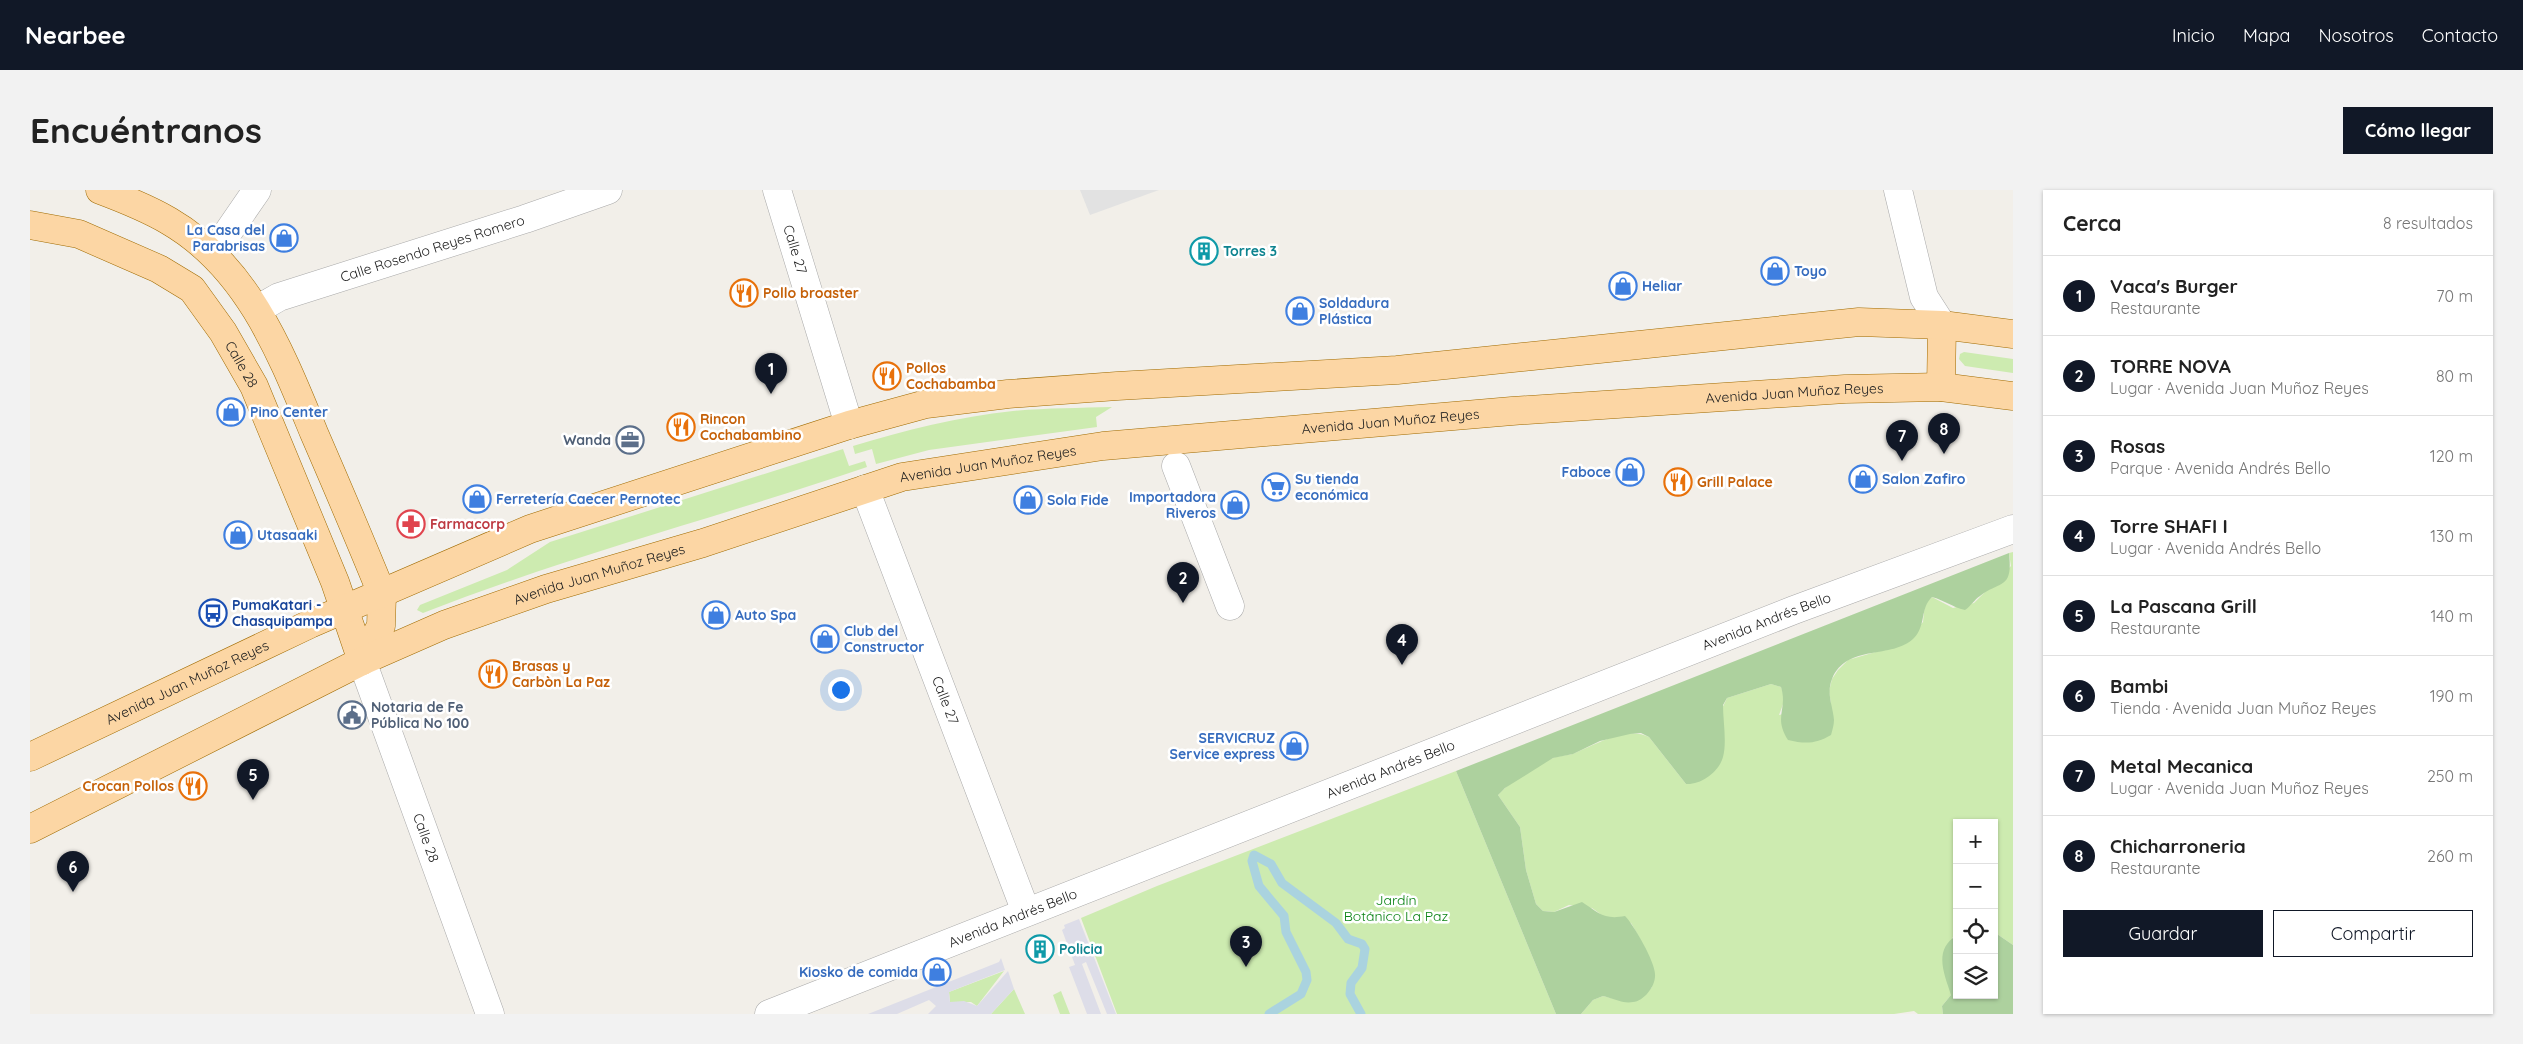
<!DOCTYPE html>
<html lang="es">
<head>
<meta charset="utf-8">
<style>
	body { margin:0; font-family:Quicksand,sans-serif; background:#f2f2f2; color:#222 }
	.controls { position:absolute; right:15px; bottom:15px; display:grid; overflow:hidden; border-radius:0px; box-shadow:0 1px 4px #0004 }
	.controls button { width:45px; height:45px; display:grid; place-items:center; padding:0; border:0; border-bottom:1px solid #e0e0e0; background:#fff; color:#222; font:25px sans-serif }
	.you { position:absolute; left:810px; top:499px; width:18px; height:18px; margin:-12px; border:4px solid #fff; border-radius:50%; background:#1a73e8; box-shadow:0 0 0 8px #1a73e833 }
	.badge { display:grid; place-items:center; width:32px; height:32px; border-radius:50%; background:#111827; color:#fff; font-size:16px; font-weight:700 }
	.pin { position:absolute; translate:-50% -41px; filter:drop-shadow(0 1px 2px #0008) }
	.pin::after { content:''; position:absolute; top:26px; width:18px; height:15px; background:inherit; clip-path:polygon(0 0,100% 0,50% 100%) }
	.list { margin:0; padding:0; list-style:none }
	h2 { display:flex; justify-content:space-between; align-items:center; height:65px; margin:0; padding:0 20px; font-size:21px }
	h2 small { font-size:16px; font-weight:400; color:#767676 }
	.list li { display:grid; grid-template-columns:32px 1fr auto; gap:15px; align-items:center; box-sizing:border-box; height:80px; padding:0 20px; border-top:1px solid #e0e0e0 }
	.list b { display:block; font-size:19px; white-space:nowrap }
	.list p { margin:0; font-size:16px; white-space:nowrap; color:#767676 }
	.list em { font-size:16px; font-style:normal; color:#767676 }
	.actions { display:flex; gap:10px; padding:15px 20px }
	.actions a { flex:1; padding:11px 0; border:1px solid #111827; border-radius:0px; text-align:center; font-size:18px; color:#111827 }
	.actions .main { background:#111827; color:#fff }
	.icon { flex:none; width:28px; height:28px; fill:none; stroke:currentColor; stroke-width:2; stroke-linecap:round; stroke-linejoin:round }
	.map { position:relative; flex:none; width:1983px; height:824px; overflow:hidden; border-radius:0px }
	header { display:flex; align-items:center; gap:30px; box-sizing:border-box; height:70px; padding:0 25px; background:#111827; color:#fff }
	header strong { font-size:24px }
	nav { display:flex; gap:28px; margin-inline-start:auto; font-size:18px }
	.intro { display:flex; align-items:center; justify-content:space-between; box-sizing:border-box; height:120px; padding:0 30px }
	h1 { margin:0; font-size:35px }
	.button { padding:12px 22px; border-radius:0px; background:#111827; color:#fff; font-size:18px; font-weight:700 }
	main { display:flex; gap:30px; padding:0 30px }
	aside { flex:1; background:#fff; border-radius:0px; box-shadow:0 1px 4px #0004 }
	.map>svg:first-child { display:block }
	.grass { fill:#cdebb0 }
	.forest { fill:#add19e }
	.parking { fill:#e2e2e2 }
	.plaza { fill:#dddde8 }
	.lines { fill:none; stroke-linecap:round; stroke-linejoin:round }
	.stream { stroke:#aad3df; stroke-width:9 }
	.minor-casing { stroke:#a9a9a9; stroke-width:29 }
	.major-casing { stroke:#a06b00; stroke-width:29 }
	.minor { stroke:#fff; stroke-width:28 }
	.major { stroke:#fcd6a4; stroke-width:28 }
	.labels { text-anchor:middle; dominant-baseline:central; stroke-width:5; stroke-linejoin:round; paint-order:stroke }
	.shop-label { font-size:14px; font-weight:bold; fill:#366cbe; stroke:#fff; text-anchor:start }
	.street-label { font-size:14px; fill:#222; stroke:#fff }
	.culture-label { font-size:14px; font-weight:bold; fill:#0d838f; stroke:#fff; text-anchor:start }
	.food-label { font-size:14px; font-weight:bold; fill:#c56008; stroke:#fff; text-anchor:start }
	.service-label { font-size:14px; font-weight:bold; fill:#4e5e75; stroke:#fff; text-anchor:end }
	.health-label { font-size:14px; font-weight:bold; fill:#be3a42; stroke:#fff; text-anchor:start }
	.transit-label { font-size:14px; font-weight:bold; fill:#164399; stroke:#fff; text-anchor:start }
	.park-label { font-size:14px; fill:#0c8416; stroke:#fff }
</style>
</head>
<body>
<header>
<strong>Nearbee</strong>
<nav><a>Inicio</a><a>Mapa</a><a>Nosotros</a><a>Contacto</a></nav>
</header>
<div class="intro"><h1>Encuéntranos</h1><a class="button">Cómo llegar</a></div>
<main>
<div class="map">
<svg width="1983" height="824" viewBox="0 0 1983 824">
	<rect width="100%" height="100%" fill="#f2efe9"/>
	<!-- grass -->
	<path class="grass" d="M 1934,162 L 1983,169 L 1983,183 L 1935,176 L 1929,169 L 1930,164 Z
		M 1082,217 L 1066,227 L 1067,237 L 899,260 L 846,274 L 842,259 L 825,264 L 823,256 C 875,240 928,227 983,221 C 1015,218 1049,218 1082,217 Z
		M 813,259 L 819,276 L 835,271 L 837,277 C 690,327 538,366 393,423 L 387,420 L 390,415 L 477,380 L 520,352 Z
		M 1983,362 L 1983,755 L 1964,742 L 1964,633 L 1927,633 L 1927,745 L 1922,748 L 1921,805 L 1912,816 L 1913,824 L 1888,824 L 1884,821 L 1864,824 L 1551,824 L 1563,810 L 1573,806 C 1596,811 1604,819 1622,797 C 1620,770 1615,756 1601,733 L 1573,726 L 1562,718 L 1539,715 L 1524,722 L 1513,721 L 1506,714 L 1496,680 L 1490,637 L 1468,605 C 1481,591 1505,575 1523,568 C 1530,565 1538,566 1545,563 C 1567,554 1596,536 1619,547 L 1656,594 L 1697,508 L 1741,494 L 1751,497 L 1755,509 L 1749,525 L 1801,514 L 1799,501 L 1802,489 L 1808,480 L 1818,470 L 1873,454 L 1893,432 L 1895,413 L 1902,407 L 1923,418 L 1944,413 L 1981,376 L 1979,363 Z
		M 1426,581 L 1526,824 L 1087,824 L 1051,728 L 1127,696 Z
		M 974,781 L 947,816 L 941,812 L 920,812 L 919,802 Z
		M 984,799 L 995,824 L 961,824 Z
		M 1031,801 L 1040,824 L 1030,824 L 1023,805 Z"/>
	<!-- forest -->
	<path class="forest" d="M 1979,363 C 1983,400 1971,390 1950,406 C 1944,410 1941,416 1935,420 C 1922,417 1914,410 1902,407 C 1890,418 1896,436 1884,448 C 1862,470 1817,453 1802,489 C 1796,504 1803,516 1804,530 C 1804,535 1802,541 1801,545 C 1786,554 1775,554 1758,550 C 1743,526 1758,520 1751,497 L 1741,494 L 1697,508 L 1693,515 C 1693,531 1697,552 1693,567 C 1689,582 1671,595 1656,594 L 1619,547 L 1611,543 L 1600,544 L 1570,551 L 1543,564 L 1523,568 L 1475,598 L 1468,605 L 1490,637 L 1496,680 L 1506,714 L 1513,721 L 1524,722 L 1552,712 C 1569,723 1574,730 1595,726 C 1604,735 1625,772 1625,784 C 1626,796 1614,811 1603,812 C 1593,814 1582,808 1573,806 L 1563,810 L 1551,824 L 1526,824 L 1426,581 Z
		M 1964,742 L 1983,755 L 1983,824 L 1913,824 L 1912,816 L 1921,805 C 1914,783 1903,760 1927,745 L 1927,805 L 1964,805 Z"/>
	<!-- parking -->
	<path class="parking" d="M 1050,0 L 1129,0 L 1060,25 Z"/>
	<!-- plaza -->
	<path class="plaza" d="M 1049,729 L 1086,824 L 1077,824 L 1056,772 L 1052,774 L 1071,824 L 1057,824 L 1039,777 L 1045,775 L 1032,740 L 1035,738 L 1034,735 Z
		M 971,768 L 975,780 L 919,802 L 920,812 L 934,811 L 947,816 L 978,781 L 984,799 L 961,824 L 898,824 L 906,816 L 899,810 L 867,824 L 838,824 L 969,772 Z"/>
	<g class="lines">
		<!-- stream -->
		<path class="stream" d="M 1239,824 L 1271,804 L 1277,790 L 1276,782 L 1256,742 L 1254,726 L 1229,696 L 1222,671 L 1224,665 L 1241,674 L 1252,693 L 1306,733 L 1318,749 L 1332,754 L 1335,759 L 1332,778 L 1321,793 L 1320,804 L 1331,824"/>
		<!-- minor casing -->
		<g class="minor-casing">
			<g id="minor">
				<path id="s1" d="M 747,0 L 819,235"/>
				<path d="M 1868,0 L 1894,107 L 1912,135"/>
				<path d="M 183,64 L 227,0"/>
				<path id="s2" d="M 228,119 L 249,107 L 495,29 L 578,0"/>
				<path d="M 1146,276 L 1200,416"/>
				<path id="s3" d="M 835,299 L 996,722"/>
				<path id="s4" d="M 332,471 L 460,824"/>
				<path id="s5" d="M 739,824 L 1764,420 L 1983,339"/>
			</g>
		</g>
		<!-- major casing -->
		<g class="major-casing">
			<g id="major">
				<path d="M 70,0 C 94,9 117,18 139,31 C 218,77 251,163 284,243 C 307,296 330,350 352,404 L 351,436 L 332,471"/>
				<path id="s6" d="M 0,35 L 49,44 L 129,79 L 162,99 L 193,142 L 224,196 L 305,392 L 332,471"/>
				<path d="M 1911,197 L 1912,135"/>
				<path id="s7" d="M 0,567 L 280,434 L 500,339 L 819,235 L 896,214 L 978,204 L 1087,196 L 1367,180 L 1829,132 L 1912,135 L 1983,144"/>
				<path id="s8" d="M 0,639 L 332,471 L 414,435 L 516,399 L 673,353 L 872,287 L 1073,256 L 1482,221 L 1815,199 L 1911,197 L 1983,206"/>
			</g>
		</g>
		<!-- minor -->
		<use href="#minor" class="minor"/>
		<!-- major -->
		<use href="#major" class="major"/>
	</g>
	<!-- icons -->
	<defs>
		<g id="shop-ring" transform="scale(1.4375)"><circle r="9.5" fill="#fff" stroke="#3f7fe0" stroke-width="1.5"/><path d="M-5-2.5h2.3a2.7 3.5 0 0 1 5.4 0H5L5.5 6h-11ZM-1.5-2.5h3a1.5 2.3 0 0 0-3 0Z" fill="#3f7fe0"/></g>
		<g id="building-ring" transform="scale(1.4375)"><circle r="9.5" fill="#fff" stroke="#0f9aa8" stroke-width="1.5"/><path d="M-4-6H4V6H1V3H-1V6H-4ZM-2.5-4.3h1.7v1.8h-1.7ZM.8-4.3h1.7v1.8H.8ZM-2.5-1h1.7V.8h-1.7ZM.8-1h1.7V.8H.8Z" fill="#0f9aa8"/></g>
		<g id="restaurant-ring" transform="scale(1.4375)"><circle r="9.5" fill="#fff" stroke="#e8710a" stroke-width="1.5"/><path d="M-5-6h1v4h1v-4h1v4h1v-4h1v5L-1.5 .5V6h-2V.5L-5-1ZM5-6V6H3V1.5H1.5Q1.5-4 5-6Z" fill="#e8710a"/></g>
		<g id="office-ring" transform="scale(1.4375)"><circle r="9.5" fill="#fff" stroke="#5c6f8a" stroke-width="1.5"/><path d="M-6-3h4V-5.5h4V-3h4V5H-6ZM-1-4.5V-3h2v-1.5ZM-6 0V1H6V0Z" fill="#5c6f8a"/></g>
		<g id="supermarket-ring" transform="scale(1.4375)"><circle r="9.5" fill="#fff" stroke="#3f7fe0" stroke-width="1.5"/><path d="M-6-5.5h2.5l.6 2H6L4.5 2H-2.5L-4.4-4H-6ZM-1.5 3.2a1.3 1.3 0 1 0 .1 0ZM3 3.2a1.3 1.3 0 1 0 .1 0Z" fill="#3f7fe0"/></g>
		<g id="pharmacy-ring" transform="scale(1.4375)"><circle r="9.5" fill="#fff" stroke="#e0444e" stroke-width="1.5"/><path d="M-2-6h4v4h4v4h-4v4h-4v-4h-4v-4h4Z" fill="#e0444e"/></g>
		<g id="bus-ring" transform="scale(1.4375)"><circle r="9.5" fill="#fff" stroke="#1a4fb4" stroke-width="1.5"/><path d="M-5-6H5V4H4V6H2V4H-2V6H-4V4H-5ZM-3.5-4V0h7V-4ZM-3.5 1.2v1.5H-2V1.2ZM2 1.2v1.5H3.5V1.2Z" fill="#1a4fb4"/></g>
		<g id="civic-ring" transform="scale(1.4375)"><circle r="9.5" fill="#fff" stroke="#5c6f8a" stroke-width="1.5"/><path d="M-.6-6.5H3V-4.5H.6V-3L4-1V1h2V6H-6V1h2V-1L-.6-3ZM-1.2 2.5V6h2.4V2.5Z" fill="#5c6f8a"/></g>
	</defs>
	<g fill-rule="evenodd">
		<use href="#shop-ring" x="254" y="48"/>
		<use href="#building-ring" x="1174" y="61"/>
		<use href="#shop-ring" x="1745" y="81"/>
		<use href="#shop-ring" x="1593" y="96"/>
		<use href="#restaurant-ring" x="714" y="103"/>
		<use href="#shop-ring" x="1270" y="121"/>
		<use href="#restaurant-ring" x="857" y="186"/>
		<use href="#shop-ring" x="201" y="222"/>
		<use href="#restaurant-ring" x="651" y="237"/>
		<use href="#office-ring" x="600" y="250"/>
		<use href="#shop-ring" x="1600" y="282"/>
		<use href="#shop-ring" x="1833" y="289"/>
		<use href="#restaurant-ring" x="1648" y="292"/>
		<use href="#supermarket-ring" x="1246" y="297"/>
		<use href="#shop-ring" x="447" y="309"/>
		<use href="#shop-ring" x="998" y="310"/>
		<use href="#shop-ring" x="1205" y="315"/>
		<use href="#pharmacy-ring" x="381" y="334"/>
		<use href="#shop-ring" x="208" y="345"/>
		<use href="#bus-ring" x="183" y="423"/>
		<use href="#shop-ring" x="686" y="425"/>
		<use href="#shop-ring" x="795" y="449"/>
		<use href="#restaurant-ring" x="463" y="484"/>
		<use href="#civic-ring" x="322" y="525"/>
		<use href="#shop-ring" x="1264" y="556"/>
		<use href="#restaurant-ring" x="163" y="596"/>
		<use href="#building-ring" x="1010" y="759"/>
		<use href="#shop-ring" x="907" y="782"/>
	</g>
	<g class="labels">
		<!-- shop labels -->
		<g class="shop-label">
			<text x="235" y="40" text-anchor="end">La Casa del<tspan x="235" dy="16">Parabrisas</tspan></text>
			<text x="1764" y="81">Toyo</text>
			<text x="1612" y="96">Heliar</text>
			<text x="1289" y="113">Soldadura<tspan x="1289" dy="16">Plástica</tspan></text>
			<text x="220" y="222">Pino Center</text>
			<text x="1581" y="282" text-anchor="end">Faboce</text>
			<text x="1265" y="289">Su tienda<tspan x="1265" dy="16">económica</tspan></text>
			<text x="1852" y="289">Salon Zafiro</text>
			<text x="1186" y="307" text-anchor="end">Importadora<tspan x="1186" dy="16">Riveros</tspan></text>
			<text x="466" y="309">Ferretería Caecer Pernotec</text>
			<text x="1017" y="310">Sola Fide</text>
			<text x="227" y="345">Utasaaki</text>
			<text x="705" y="425">Auto Spa</text>
			<text x="814" y="441">Club del<tspan x="814" dy="16">Constructor</tspan></text>
			<text x="1245" y="548" text-anchor="end">SERVICRUZ<tspan x="1245" dy="16">Service express</tspan></text>
			<text x="888" y="782" text-anchor="end">Kiosko de comida</text>
		</g>
		<!-- street labels -->
		<g class="street-label">
			<text stroke="none"><textPath href="#s2" startOffset="185">Calle Rosendo Reyes Romero</textPath></text>
			<text stroke="none"><textPath href="#s1" startOffset="62">Calle 27</textPath></text>
			<text stroke="none"><textPath href="#s6" startOffset="266">Calle 28</textPath></text>
			<text stroke="none"><textPath href="#s8" startOffset="1840">Avenida Juan Muñoz Reyes</textPath></text>
			<text stroke="none"><textPath href="#s8" startOffset="1435">Avenida Juan Muñoz Reyes</textPath></text>
			<text stroke="none"><textPath href="#s8" startOffset="1030">Avenida Juan Muñoz Reyes</textPath></text>
			<text stroke="none"><textPath href="#s8" startOffset="625">Avenida Juan Muñoz Reyes</textPath></text>
			<text stroke="none"><textPath href="#s5" startOffset="1072">Avenida Andrés Bello</textPath></text>
			<text stroke="none"><textPath href="#s7" startOffset="174">Avenida Juan Muñoz Reyes</textPath></text>
			<text stroke="none"><textPath href="#s3" startOffset="226">Calle 27</textPath></text>
			<text stroke="none"><textPath href="#s5" startOffset="668">Avenida Andrés Bello</textPath></text>
			<text stroke="none"><textPath href="#s4" startOffset="188">Calle 28</textPath></text>
			<text stroke="none"><textPath href="#s5" startOffset="262">Avenida Andrés Bello</textPath></text>
		</g>
		<!-- culture labels -->
		<g class="culture-label">
			<text x="1193" y="61">Torres 3</text>
			<text x="1029" y="759">Policia</text>
		</g>
		<!-- food labels -->
		<g class="food-label">
			<text x="733" y="103">Pollo broaster</text>
			<text x="876" y="178">Pollos<tspan x="876" dy="16">Cochabamba</tspan></text>
			<text x="670" y="229">Rincon<tspan x="670" dy="16">Cochabambino</tspan></text>
			<text x="1667" y="292">Grill Palace</text>
			<text x="482" y="476">Brasas y<tspan x="482" dy="16">Carbòn La Paz</tspan></text>
			<text x="144" y="596" text-anchor="end">Crocan Pollos</text>
		</g>
		<!-- service labels -->
		<g class="service-label">
			<text x="581" y="250">Wanda</text>
			<text x="341" y="517" text-anchor="start">Notaria de Fe<tspan x="341" dy="16">Pública No 100</tspan></text>
		</g>
		<!-- health labels -->
		<g class="health-label">
			<text x="400" y="334">Farmacorp</text>
		</g>
		<!-- transit labels -->
		<g class="transit-label">
			<text x="202" y="415">PumaKatari -<tspan x="202" dy="16">Chasquipampa</tspan></text>
		</g>
		<!-- park labels -->
		<g class="park-label">
			<text x="1366" y="710">Jardín<tspan x="1366" dy="16">Botánico La Paz</tspan></text>
		</g>
	</g>
</svg>
<div class="controls">
<button>+</button>
<button>−</button>
<button><svg class="icon" aria-label="locate" viewBox="0 0 24 24"><circle cx="12" cy="12" r="6"/><path d="M12 2v4M12 18v4M2 12h4M18 12h4"/></svg></button>
<button><svg class="icon" aria-label="layers" viewBox="0 0 24 24"><path d="M12 4l9 5-9 5-9-5zM3 14l9 5 9-5"/></svg></button>
</div>
<div class="you"></div>
<div class="pin badge" style="left:741px;top:204px">1</div>
<div class="pin badge" style="left:1153px;top:413px">2</div>
<div class="pin badge" style="left:1216px;top:777px">3</div>
<div class="pin badge" style="left:1372px;top:475px">4</div>
<div class="pin badge" style="left:223px;top:610px">5</div>
<div class="pin badge" style="left:43px;top:702px">6</div>
<div class="pin badge" style="left:1872px;top:271px">7</div>
<div class="pin badge" style="left:1914px;top:264px">8</div>
</div>
<aside>
<h2>Cerca<small>8 resultados</small></h2>
<ul class="list">
<li><span class="badge">1</span><div><b>Vaca's Burger</b><p>Restaurante</p></div><em>70 m</em></li>
<li><span class="badge">2</span><div><b>TORRE NOVA</b><p>Lugar · Avenida Juan Muñoz Reyes</p></div><em>80 m</em></li>
<li><span class="badge">3</span><div><b>Rosas</b><p>Parque · Avenida Andrés Bello</p></div><em>120 m</em></li>
<li><span class="badge">4</span><div><b>Torre SHAFI I</b><p>Lugar · Avenida Andrés Bello</p></div><em>130 m</em></li>
<li><span class="badge">5</span><div><b>La Pascana Grill</b><p>Restaurante</p></div><em>140 m</em></li>
<li><span class="badge">6</span><div><b>Bambi</b><p>Tienda · Avenida Juan Muñoz Reyes</p></div><em>190 m</em></li>
<li><span class="badge">7</span><div><b>Metal Mecanica</b><p>Lugar · Avenida Juan Muñoz Reyes</p></div><em>250 m</em></li>
<li><span class="badge">8</span><div><b>Chicharroneria</b><p>Restaurante</p></div><em>260 m</em></li>
</ul>
<div class="actions"><a class="main">Guardar</a><a>Compartir</a></div>
</aside>
</main>
</body>
</html>
